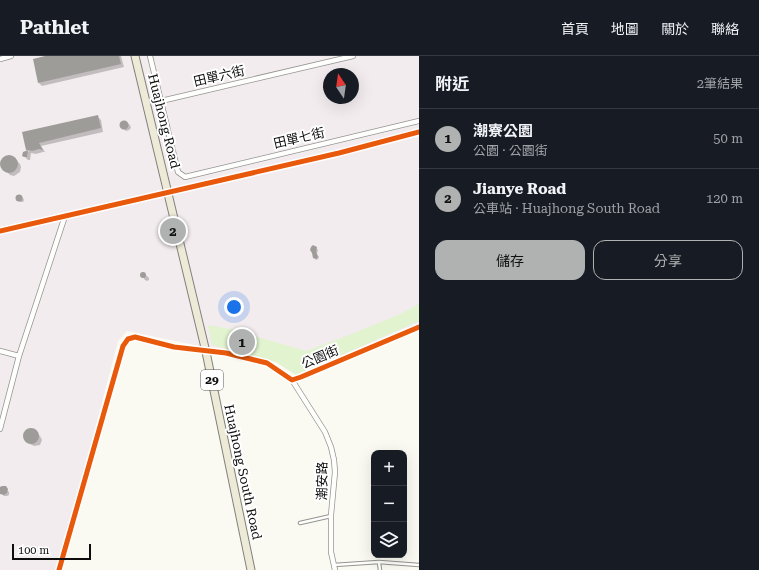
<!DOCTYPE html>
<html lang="zh-TW">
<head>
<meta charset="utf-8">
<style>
	body { margin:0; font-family:"Roboto Serif","Noto Sans TC",serif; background:#20242c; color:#f1f3f6 }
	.controls { position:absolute; right:12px; bottom:12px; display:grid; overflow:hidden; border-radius:8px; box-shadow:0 4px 16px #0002 }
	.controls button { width:36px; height:36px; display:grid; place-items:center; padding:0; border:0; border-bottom:1px solid #363941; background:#171b24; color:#f1f3f6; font:20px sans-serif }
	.compass { position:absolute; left:323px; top:12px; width:36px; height:36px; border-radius:50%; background:#171b24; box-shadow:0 4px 16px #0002; rotate:347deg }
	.scale { position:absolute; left:12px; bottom:10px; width:79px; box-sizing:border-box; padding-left:4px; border:2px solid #0d0d0d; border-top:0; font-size:11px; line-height:14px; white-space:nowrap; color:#0d0d0d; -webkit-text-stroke:3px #fff; paint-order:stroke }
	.you { position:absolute; left:234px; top:251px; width:14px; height:14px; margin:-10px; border:3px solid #fff; border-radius:50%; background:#1a73e8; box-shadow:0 0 0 6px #1a73e833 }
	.badge { display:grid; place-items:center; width:26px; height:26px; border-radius:50%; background:#b0b1b1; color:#111; font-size:13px; font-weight:700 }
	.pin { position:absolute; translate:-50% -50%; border:2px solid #fff; box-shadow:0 1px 4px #0006 }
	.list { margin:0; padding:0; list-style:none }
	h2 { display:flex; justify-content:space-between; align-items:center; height:52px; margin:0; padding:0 16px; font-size:17px }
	h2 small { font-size:13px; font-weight:400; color:#9ea1a6 }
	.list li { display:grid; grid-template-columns:26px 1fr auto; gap:12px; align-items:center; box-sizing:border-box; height:60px; padding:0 16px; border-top:1px solid #363941 }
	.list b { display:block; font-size:15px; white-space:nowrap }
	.list p { margin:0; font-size:13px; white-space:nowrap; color:#9ea1a6 }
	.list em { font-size:13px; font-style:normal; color:#9ea1a6 }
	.actions { display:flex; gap:8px; padding:12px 16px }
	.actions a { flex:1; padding:9px 0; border:1px solid #b0b1b1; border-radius:12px; text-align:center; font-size:14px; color:#b0b1b1 }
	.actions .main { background:#b0b1b1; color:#111 }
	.icon { flex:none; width:22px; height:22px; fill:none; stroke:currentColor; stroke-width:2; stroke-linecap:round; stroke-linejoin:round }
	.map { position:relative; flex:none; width:419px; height:514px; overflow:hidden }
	header { display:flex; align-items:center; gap:24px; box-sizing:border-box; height:56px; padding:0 20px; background:#171b24; border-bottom:1px solid #363941 }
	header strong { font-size:19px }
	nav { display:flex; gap:22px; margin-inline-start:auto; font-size:14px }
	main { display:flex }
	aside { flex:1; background:#171b24 }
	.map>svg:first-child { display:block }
	.industrial { fill:#f3ecef; fill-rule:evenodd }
	.green { fill:#e1f3cf }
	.shadow { fill:#0003 }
	.building { fill:#9e9c98 }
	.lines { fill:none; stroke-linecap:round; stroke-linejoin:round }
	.service-casing { stroke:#949490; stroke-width:4.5 }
	.minor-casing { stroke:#949490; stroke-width:6 }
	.primary-casing { stroke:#81817d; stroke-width:9 }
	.service { stroke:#fefefd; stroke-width:2.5 }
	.minor { stroke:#fefefd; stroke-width:4.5 }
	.primary { stroke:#edead8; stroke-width:7 }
	.cycleway-casing { stroke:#fff; stroke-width:8 }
	.cycleway { stroke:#e8590c; stroke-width:5 }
	.labels { text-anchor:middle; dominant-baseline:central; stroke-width:4; stroke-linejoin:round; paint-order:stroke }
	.shield { fill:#fff; stroke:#565656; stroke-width:1 }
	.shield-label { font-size:12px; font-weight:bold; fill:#0d0d0d }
	.street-label { font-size:13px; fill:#0d0d0d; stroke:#fff }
</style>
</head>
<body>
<header>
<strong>Pathlet</strong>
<nav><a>首頁</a><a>地圖</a><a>關於</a><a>聯絡</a></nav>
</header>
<main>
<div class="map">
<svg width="419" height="514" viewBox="0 0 419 514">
	<rect width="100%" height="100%" fill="#fbfaf2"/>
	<!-- industrial -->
	<path class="industrial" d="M 0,0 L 419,0 L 419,270 L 296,319 L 276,306 L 127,275 L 118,285 L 58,514 L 0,514 ZM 329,18 L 353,18 L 353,42 L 329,42 Z"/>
	<!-- green -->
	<path class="green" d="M 419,248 L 419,265 L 296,319 L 276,306 L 212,289 L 208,269 L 230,273 L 306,295 L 352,278 L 400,258 Z"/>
	<!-- shadow -->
	<path class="shadow" d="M 49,0 L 121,0 L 124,11 L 42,30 L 39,27 Z
		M 97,60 L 101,64 L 103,76 L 41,90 L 45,96 L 43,96 L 36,98 L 31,97 L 30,104 L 28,104 L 23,99 L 24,97 L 29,95 L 27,94 L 24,77 Z
		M 125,65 L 130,69 L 131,72 L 129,74 L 126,75 L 121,71 L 121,68 L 122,66 Z
		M 8,100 L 14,102 L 20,108 L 21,111 L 20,116 L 14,120 L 10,119 L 1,110 L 1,106 L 4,102 Z
		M 18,139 L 21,139 L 23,142 L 24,144 L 23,146 L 20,146 L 16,142 Z
		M 316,192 L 318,194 L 317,198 L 319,201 L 318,203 L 316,204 L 313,200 Z
		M 142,217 L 144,217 L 149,222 L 149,224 L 147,225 L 145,224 L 142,220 Z
		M 31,374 L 35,375 L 40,380 L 42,384 L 40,389 L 34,390 L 30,388 L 25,382 L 25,378 L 27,375 Z
		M 7,434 L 9,436 L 9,439 L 7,440 L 4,440 L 0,436 Z"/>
	<!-- building -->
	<path class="building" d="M 45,0 L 119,0 L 121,8 L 38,27 L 33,3 Z
		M 98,59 L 101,72 L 39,87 L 43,94 L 39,93 L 32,95 L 28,94 L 27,101 L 24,101 L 22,100 L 23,96 L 28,94 L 26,94 L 22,76 Z
		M119.5 69a4.5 4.5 0 1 1 9 0a4.5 4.5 0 1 1-9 0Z
		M0 108a9 9 0 1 1 18 0a9 9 0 1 1-18 0Z
		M15.5 142a3.5 3.5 0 1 1 7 0a3.5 3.5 0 1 1-7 0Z
		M 313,189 L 317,191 L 316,196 L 318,201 L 316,203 L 313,202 L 312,197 L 310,194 L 311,191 Z
		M140 219a3 3 0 1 1 6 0a3 3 0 1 1-6 0Z
		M23 380a8 8 0 1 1 16 0a8 8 0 1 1-16 0Z
		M 2,430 L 6,430 L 8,433 L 7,437 L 4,439 L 0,438 L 0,431 Z"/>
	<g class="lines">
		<!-- service casing -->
		<g class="service-casing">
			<path id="service" d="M 300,467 L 331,460
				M 379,507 L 380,514
				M 334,509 L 379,506 L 419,509"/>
		</g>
		<!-- minor casing -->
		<g class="minor-casing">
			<path id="minor" d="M 150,0 L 178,116 L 185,121 L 419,65
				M 0,3 L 11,0
				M 161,45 L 353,0
				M 0,175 L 339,97 L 419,76
				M 0,295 L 19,300
				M 292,324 L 325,376 L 331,391 L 334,404 L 335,416 L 331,459 L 331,496 L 335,514
				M 0,373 L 19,300 L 65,160
				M 59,514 L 123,290 L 128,283 L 135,281 L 174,291 L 226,297 L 267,307 L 292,324 L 301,321 L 419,271"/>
		</g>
		<!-- primary casing -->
		<g class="primary-casing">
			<path id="primary" d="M 135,0 L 206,296 L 251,514"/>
		</g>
		<!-- service -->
		<use href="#service" class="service"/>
		<!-- minor -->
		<use href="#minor" class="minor"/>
		<!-- primary -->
		<use href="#primary" class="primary"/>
		<!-- cycleway casing -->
		<g class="cycleway-casing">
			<path id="cycleway" d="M 0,175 L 339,97 L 419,76
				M 59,514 L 123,290 L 128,283 L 135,281 L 174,291 L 226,297 L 267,307 L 292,324 L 301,321 L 419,271"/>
		</g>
		<!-- cycleway -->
		<use href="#cycleway" class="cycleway"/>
	</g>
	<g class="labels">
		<!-- shield labels -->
		<rect class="shield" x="201" y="314" width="22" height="20" rx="3"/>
		<g class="shield-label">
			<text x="212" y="324">29</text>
		</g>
		<!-- street labels -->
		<g class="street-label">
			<text transform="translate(219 20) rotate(-13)">田單六街</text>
			<text transform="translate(164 65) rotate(76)">Huajhong Road</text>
			<text transform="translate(299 82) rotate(-13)">田單七街</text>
			<text transform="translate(320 301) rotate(-23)">公園街</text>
			<text transform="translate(243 416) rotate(78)">Huajhong South Road</text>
			<text transform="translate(322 425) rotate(-89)">潮安路</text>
		</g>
	</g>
</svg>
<div class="controls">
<button>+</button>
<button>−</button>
<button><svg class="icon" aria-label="layers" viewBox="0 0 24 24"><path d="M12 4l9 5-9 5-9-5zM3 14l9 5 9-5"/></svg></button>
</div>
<svg class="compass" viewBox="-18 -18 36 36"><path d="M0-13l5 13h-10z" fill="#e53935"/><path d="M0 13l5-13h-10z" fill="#9ea1a6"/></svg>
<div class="scale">100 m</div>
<div class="you"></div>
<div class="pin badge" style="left:242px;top:286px">1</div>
<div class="pin badge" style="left:173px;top:175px">2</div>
</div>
<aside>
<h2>附近<small>2筆結果</small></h2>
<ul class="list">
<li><span class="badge">1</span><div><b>潮寮公園</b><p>公園 · 公園街</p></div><em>50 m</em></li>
<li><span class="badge">2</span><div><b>Jianye Road</b><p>公車站 · Huajhong South Road</p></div><em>120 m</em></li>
</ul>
<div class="actions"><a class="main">儲存</a><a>分享</a></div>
</aside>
</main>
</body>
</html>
